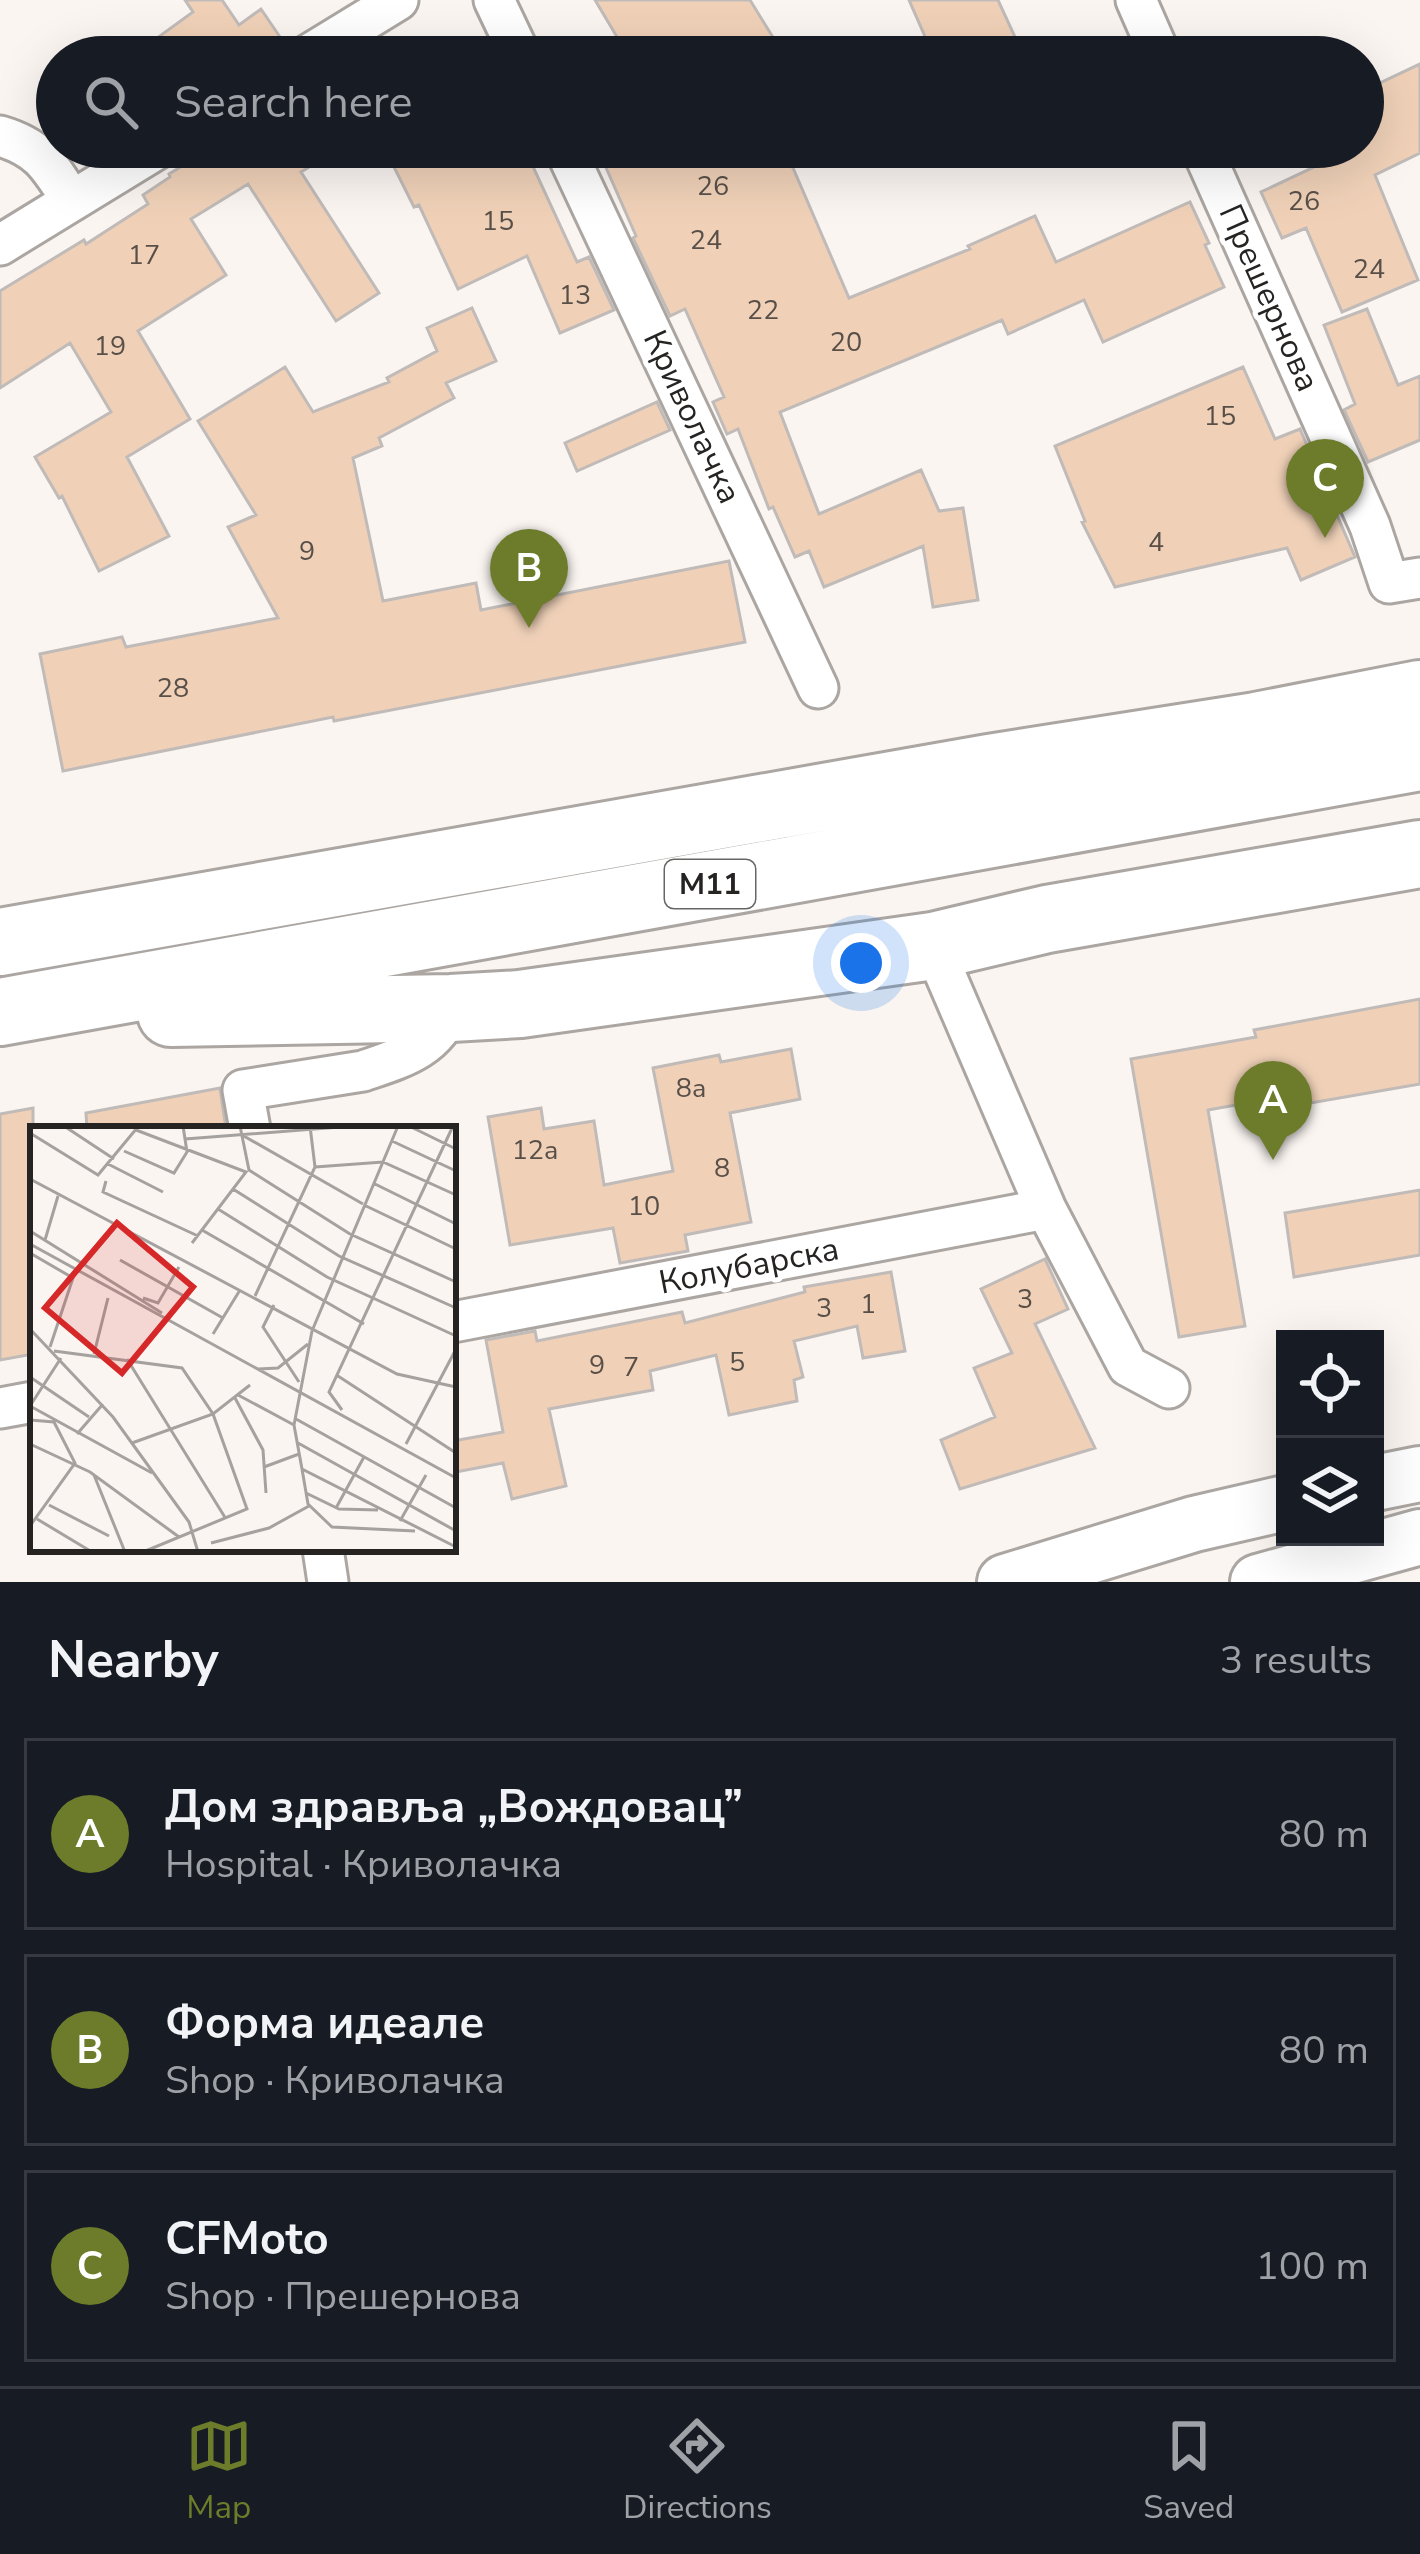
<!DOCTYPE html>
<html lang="en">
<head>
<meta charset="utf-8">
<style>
	body { margin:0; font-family:"Nunito Sans",sans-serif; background:#20242c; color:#f1f3f6 }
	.controls { position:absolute; right:36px; bottom:36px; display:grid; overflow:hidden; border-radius:0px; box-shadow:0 12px 48px #0002 }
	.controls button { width:108px; height:108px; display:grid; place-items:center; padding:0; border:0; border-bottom:3px solid #363941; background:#171b24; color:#f1f3f6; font:60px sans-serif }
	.you { position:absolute; left:861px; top:963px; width:42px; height:42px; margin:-30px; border:9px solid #fff; border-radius:50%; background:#1a73e8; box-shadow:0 0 0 18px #1a73e833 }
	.badge { display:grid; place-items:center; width:78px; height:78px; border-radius:50%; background:#6c7c2a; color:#fff; font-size:39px; font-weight:700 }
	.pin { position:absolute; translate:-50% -99px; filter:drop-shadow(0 3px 6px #0008) }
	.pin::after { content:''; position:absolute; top:63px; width:42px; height:36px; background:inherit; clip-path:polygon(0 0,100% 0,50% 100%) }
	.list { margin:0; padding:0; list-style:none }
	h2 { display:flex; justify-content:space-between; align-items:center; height:156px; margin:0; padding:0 48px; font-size:51px }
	h2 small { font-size:39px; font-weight:400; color:#9ea1a6 }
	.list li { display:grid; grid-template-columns:78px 1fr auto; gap:36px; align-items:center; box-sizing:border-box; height:192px; margin:0 24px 24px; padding:0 24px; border:3px solid #363941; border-radius:0px }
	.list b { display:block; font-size:45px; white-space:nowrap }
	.list p { margin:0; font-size:39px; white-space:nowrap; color:#9ea1a6 }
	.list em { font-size:39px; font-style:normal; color:#9ea1a6 }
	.icon { flex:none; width:66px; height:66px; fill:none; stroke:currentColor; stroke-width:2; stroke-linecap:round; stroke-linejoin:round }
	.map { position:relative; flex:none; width:1420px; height:1582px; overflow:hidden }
	.search { position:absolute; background:#171b24; box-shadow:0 12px 48px #0002; left:36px; right:36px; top:36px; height:132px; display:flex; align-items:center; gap:30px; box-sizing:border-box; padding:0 42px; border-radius:66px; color:#9ea1a6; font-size:45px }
	.sheet { height:804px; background:#171b24 }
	nav { display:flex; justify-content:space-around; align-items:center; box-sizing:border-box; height:168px; border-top:3px solid #363941; background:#171b24; font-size:33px; color:#9ea1a6 }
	nav a { display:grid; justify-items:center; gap:6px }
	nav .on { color:#6c7c2a }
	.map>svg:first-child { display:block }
	.building { fill:#f0d1b8; stroke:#c0bbb8; stroke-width:3 }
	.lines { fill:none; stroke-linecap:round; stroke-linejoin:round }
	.street-casing { stroke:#aba6a2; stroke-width:45 }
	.secondary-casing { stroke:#aba6a2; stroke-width:60 }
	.highway-casing { stroke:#aba6a2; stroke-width:72 }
	.street { stroke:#fff; stroke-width:39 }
	.secondary { stroke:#fff; stroke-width:54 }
	.highway { stroke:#fff; stroke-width:66 }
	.labels { text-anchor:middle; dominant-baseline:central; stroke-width:10; stroke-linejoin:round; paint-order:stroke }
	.number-label { font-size:27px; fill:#584f48 }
	.shield { fill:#fff; stroke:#676665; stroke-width:3 }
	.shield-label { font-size:30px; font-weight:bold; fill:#262423 }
	.street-label { font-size:33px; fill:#262423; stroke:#fff }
	.inset-road { fill:none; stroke:#a5a19f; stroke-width:3 }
	.view { fill:#d62828; fill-opacity:0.15; stroke:#d62828; stroke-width:6 }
	.inset-edge { fill:none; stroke:#262423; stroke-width:6 }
</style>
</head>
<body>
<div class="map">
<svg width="1420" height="1582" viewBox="0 0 1420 1582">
	<rect width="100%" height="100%" fill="#faf5f1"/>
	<!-- building -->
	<path class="building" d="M 185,0 L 222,0 L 239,25 L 261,9 L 280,37 L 257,52 L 260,57 L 131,57 L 193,12 Z
		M 595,0 L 750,0 L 774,39 L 744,57 L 629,57 Z
		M 909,0 L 998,0 L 1015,37 L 968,57 L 934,57 Z
		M 1420,64 L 1420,153 L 1375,175 L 1418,280 L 1342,312 L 1306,228 L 1282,238 L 1261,192 L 1333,158 L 1328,147 L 1363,147 L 1363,91 Z
		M 229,147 L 342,147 L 301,172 L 379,293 L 336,321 L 248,184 L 191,219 L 226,275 L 138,331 L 190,419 L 127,457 L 169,536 L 99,571 L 62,496 L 59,498 L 35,457 L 111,412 L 70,343 L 0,388 L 0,291 L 84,240 L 86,244 L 148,204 L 143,195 L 170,177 L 169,174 L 204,153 L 209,160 Z
		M 384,147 L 524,147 L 577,262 L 589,257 L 614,310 L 560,333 L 527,256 L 458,289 L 419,205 L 414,207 Z
		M 597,147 L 784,147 L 849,298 L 970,249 L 968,246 L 1035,216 L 1056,262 L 1190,202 L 1209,243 L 1205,245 L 1224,287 L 1103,342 L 1084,300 L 1008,334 L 1002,320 L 780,412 L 819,514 L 921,470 L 939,511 L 963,508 L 978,600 L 933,607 L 923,546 L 824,587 L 809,551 L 795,557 L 773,507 L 769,509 L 738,429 L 727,434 L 713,402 L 724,397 L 685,309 L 670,316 L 633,238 L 636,236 Z
		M 472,308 L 496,361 L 446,383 L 454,398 L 379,438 L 382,446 L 353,458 L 383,601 L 476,583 L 481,610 L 729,561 L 745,642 L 334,721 L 333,717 L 63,771 L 40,654 L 122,637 L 126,647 L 278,618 L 228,527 L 256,515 L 198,421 L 285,367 L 313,412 L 389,382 L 387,378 L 437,351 L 427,328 Z
		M 1367,309 L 1398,385 L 1420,376 L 1420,440 L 1368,462 L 1344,410 L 1355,404 L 1324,325 Z
		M 1243,367 L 1275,439 L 1300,429 L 1355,557 L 1301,580 L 1287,548 L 1115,587 L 1082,522 L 1085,521 L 1055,446 Z
		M 657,402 L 670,430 L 577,471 L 565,443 Z
		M 1420,999 L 1420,1084 L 1270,1110 L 1269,1099 L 1208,1110 L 1245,1326 L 1179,1337 L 1131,1059 L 1256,1037 L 1254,1030 Z
		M 791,1049 L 800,1099 L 730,1113 L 751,1222 L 685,1235 L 688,1251 L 620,1263 L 613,1228 L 510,1245 L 488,1117 L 541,1108 L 544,1129 L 594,1121 L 604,1185 L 673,1171 L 653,1068 L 719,1055 L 721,1062 Z
		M 220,1088 L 226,1129 L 87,1129 L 86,1113 Z
		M 33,1108 L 33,1354 L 0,1360 L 0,1114 Z
		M 1420,1190 L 1420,1255 L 1294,1277 L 1285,1213 Z
		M 1045,1259 L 1068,1309 L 1035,1324 L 1095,1448 L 960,1489 L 941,1440 L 995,1417 L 974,1368 L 1012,1353 L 981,1289 Z
		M 891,1272 L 905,1351 L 863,1358 L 857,1326 L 794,1341 L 803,1377 L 794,1380 L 797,1401 L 729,1415 L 716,1355 L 650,1371 L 653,1390 L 549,1409 L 566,1486 L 512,1499 L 503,1463 L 456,1472 L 453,1441 L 503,1432 L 486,1340 L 535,1331 L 537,1341 L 682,1312 L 685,1323 L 805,1292 L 804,1287 Z"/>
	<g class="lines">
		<!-- street casing -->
		<g class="street-casing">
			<path id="street" d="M 494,0 L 521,57
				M 1136,0 L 1161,57
				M 305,57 L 398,0
				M 0,136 C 41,148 50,167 72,201
				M 564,147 L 818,688
				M 1201,147 L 1370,526 L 1389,583 L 1420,578
				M 0,245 L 160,147
				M 933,946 L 1046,1209 L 1128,1366 L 1169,1388
				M 250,1129 L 243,1090 L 363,1071 C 401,1058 436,1049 451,1008
				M 453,1322 L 1046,1209
				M 0,1408 L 33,1402
				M 323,1549 L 328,1582"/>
		</g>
		<!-- secondary casing -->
		<g class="secondary-casing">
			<path id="secondary" d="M 1375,1483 L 1420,1474
				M 1005,1582 L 1194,1524 L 1285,1503
				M 1258,1582 L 1420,1537"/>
		</g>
		<!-- highway casing -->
		<g class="highway-casing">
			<path id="highway" d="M 0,942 L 989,768 L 1256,726 L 1420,694
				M 0,1012 L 1420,757
				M 171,1013 L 451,1008 L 520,1004 L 933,946 L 1047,919 L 1420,854"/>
		</g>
		<!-- street -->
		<use href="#street" class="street"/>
		<!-- secondary -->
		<use href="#secondary" class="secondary"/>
		<!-- highway -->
		<use href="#highway" class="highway"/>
	</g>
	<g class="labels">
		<!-- number labels -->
		<g class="number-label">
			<text x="713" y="186">26</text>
			<text x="1304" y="201">26</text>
			<text x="498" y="221">15</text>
			<text x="706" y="240">24</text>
			<text x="144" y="255">17</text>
			<text x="1369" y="269">24</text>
			<text x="575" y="295">13</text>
			<text x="763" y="310">22</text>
			<text x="846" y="342">20</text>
			<text x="110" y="346">19</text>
			<text x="1220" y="416">15</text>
			<text x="1156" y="542">4</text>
			<text x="307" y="551">9</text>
			<text x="173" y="688">28</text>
			<text x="691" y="1088">8a</text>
			<text x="535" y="1150">12a</text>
			<text x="722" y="1168">8</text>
			<text x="644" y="1206">10</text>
			<text x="1025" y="1299">3</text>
			<text x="868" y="1304">1</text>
			<text x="824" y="1308">3</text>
			<text x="737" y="1362">5</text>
			<text x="597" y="1365">9</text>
			<text x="631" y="1367">7</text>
		</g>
		<!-- shield labels -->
		<rect class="shield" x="665" y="860" width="90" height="48" rx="9"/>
		<g class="shield-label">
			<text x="710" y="884">M11</text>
		</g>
		<!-- street labels -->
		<g class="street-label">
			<text transform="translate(1269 298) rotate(66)">Прешернова</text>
			<text transform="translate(692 417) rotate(65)">Криволачка</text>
			<text transform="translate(749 1266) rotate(-11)">Колубарска</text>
		</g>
	</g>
	<!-- overview -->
	<g transform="translate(30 1126)">
		<rect width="426" height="426" fill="#faf5f1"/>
		<path class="inset-road" d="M 34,0 L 84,33M 210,0 L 219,44 L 320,108M 379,0 L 426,23M 106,4 L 216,46 L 162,117M 0,7 L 68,49 L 107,2M 212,9 L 333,78M 155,13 L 323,0M 362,15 L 426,45M 94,25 L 144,47 L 157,26 L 153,0M 78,38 L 133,66M 285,41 L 353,36 L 426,69M 0,53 L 367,248 L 426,261M 76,55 L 73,66 L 168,110M 343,57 L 426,98M 203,63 L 309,130 L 426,182M 334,79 L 426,123M 188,83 L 297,151 L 426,210M 172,104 L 334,198M 0,105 L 132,187M 320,108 L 426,156M 15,114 L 28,70M 0,118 L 426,352M 0,127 L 43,152 L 20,221M 90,134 L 193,192M 225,170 L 285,41 L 280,0M 113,172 L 128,177 L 149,141M 244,179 L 233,201 L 269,256M 0,203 L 83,291 L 159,396 L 168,426M 282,205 L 264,299 L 272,343 L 426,421M 282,205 L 368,0M 183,208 L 210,164M 24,225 L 152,242 L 183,288 L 217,383 L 113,426M 64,228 L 78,172M 97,233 L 196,393M 228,243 L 248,242 L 278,218M 308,250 L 426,327M 0,251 L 59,291M 208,269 L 264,299M 205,272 L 233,324 L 236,367M 0,280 L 122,347M 0,280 L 31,232M 312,284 L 299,266 L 423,0M 266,293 L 426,382M 0,294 L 24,296 L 45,337 L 0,400M 47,308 L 73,278M 102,317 L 183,288 L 220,259M 268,317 L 426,405M 0,318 L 60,346 L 149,411M 376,318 L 426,223M 234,341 L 269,328M 272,343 L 278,378 L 302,401 L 385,405M 64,349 L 95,426M 276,367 L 309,383 L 348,384M 19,379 L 79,410M 306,382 L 334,331M 7,393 L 62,426M 370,395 L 396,349M 181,417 L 239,402 L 279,380"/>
		<path class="view" d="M 87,97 L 163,161 L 92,247 L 15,182 Z"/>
		<rect width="426" height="426" class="inset-edge"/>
	</g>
</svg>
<div class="controls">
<button><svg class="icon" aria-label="locate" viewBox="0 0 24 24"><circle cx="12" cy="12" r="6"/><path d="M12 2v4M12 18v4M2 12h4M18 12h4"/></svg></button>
<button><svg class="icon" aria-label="layers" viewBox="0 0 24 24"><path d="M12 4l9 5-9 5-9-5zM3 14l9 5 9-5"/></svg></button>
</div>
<div class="you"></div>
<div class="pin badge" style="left:1273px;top:1160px">A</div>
<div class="pin badge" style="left:529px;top:628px">B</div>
<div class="pin badge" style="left:1325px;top:538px">C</div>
<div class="search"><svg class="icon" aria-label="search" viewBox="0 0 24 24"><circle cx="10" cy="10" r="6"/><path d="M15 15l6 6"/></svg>Search here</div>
</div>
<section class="sheet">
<h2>Nearby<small>3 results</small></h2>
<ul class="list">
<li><span class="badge">A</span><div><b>Дом здравља „Вождовац”</b><p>Hospital · Криволачка</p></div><em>80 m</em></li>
<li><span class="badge">B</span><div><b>Форма идеале</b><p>Shop · Криволачка</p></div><em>80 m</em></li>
<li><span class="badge">C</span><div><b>CFMoto</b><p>Shop · Прешернова</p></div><em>100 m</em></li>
</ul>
</section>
<nav>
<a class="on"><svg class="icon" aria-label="map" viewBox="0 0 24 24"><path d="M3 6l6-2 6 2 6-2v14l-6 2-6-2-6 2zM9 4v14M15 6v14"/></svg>Map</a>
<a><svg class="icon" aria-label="directions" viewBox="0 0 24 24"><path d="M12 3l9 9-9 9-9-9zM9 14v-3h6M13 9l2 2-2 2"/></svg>Directions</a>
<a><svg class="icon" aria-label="saved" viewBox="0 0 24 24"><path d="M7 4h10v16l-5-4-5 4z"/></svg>Saved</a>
</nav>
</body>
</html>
